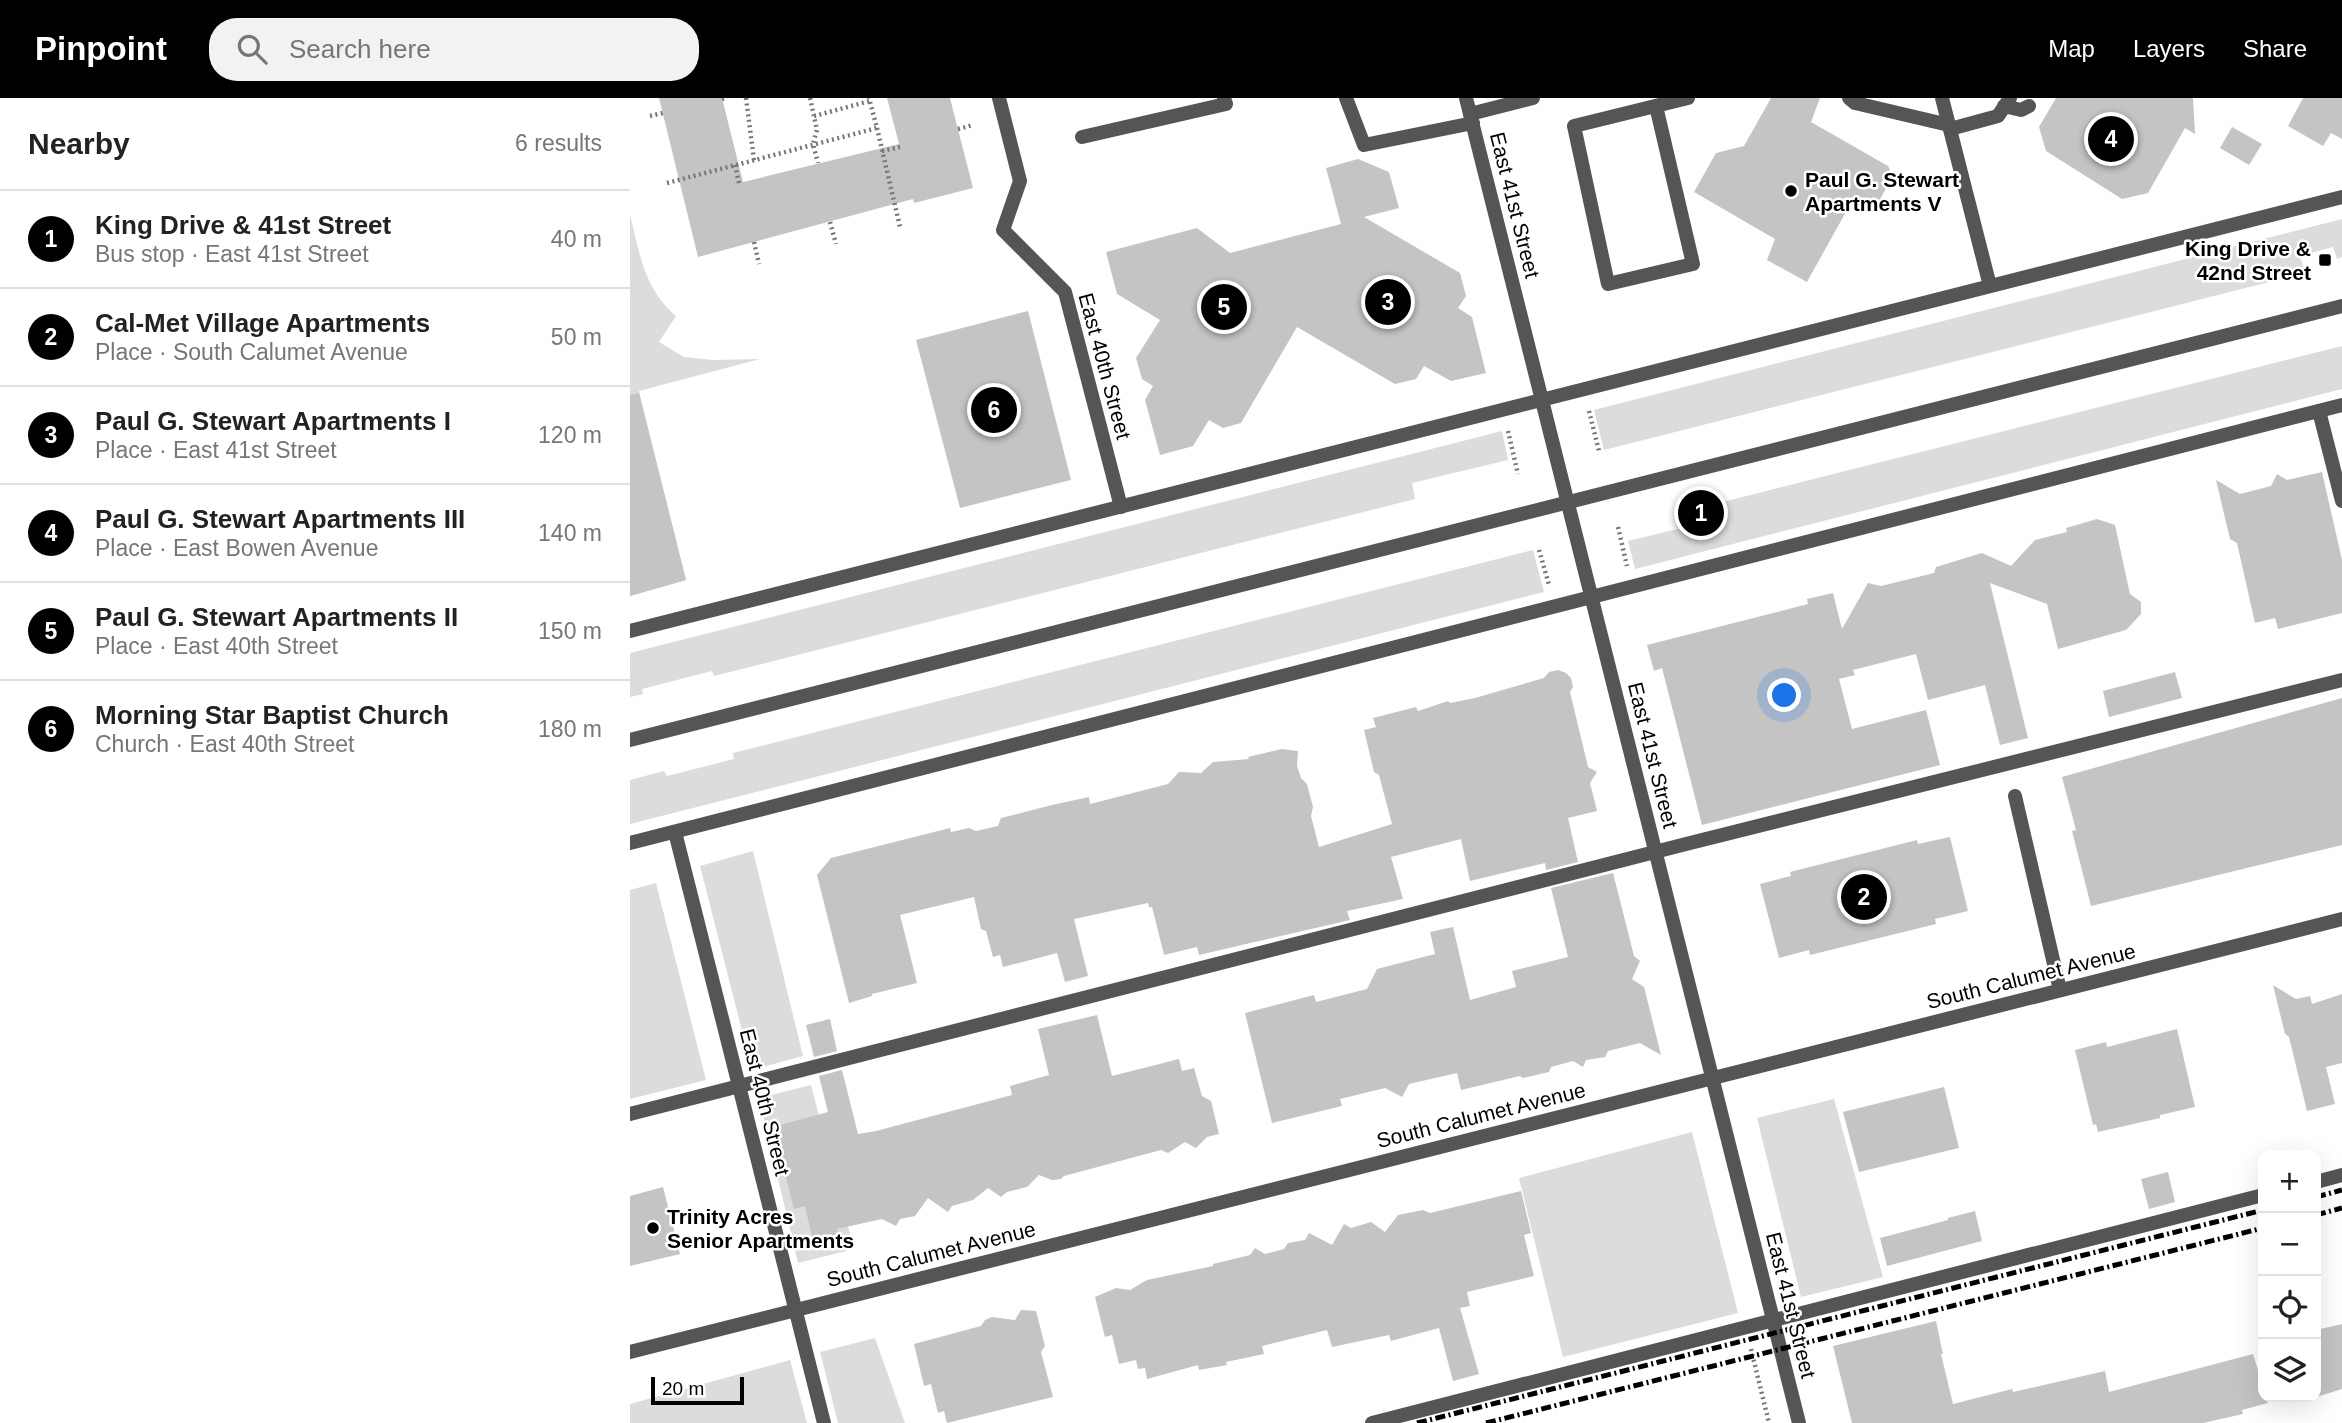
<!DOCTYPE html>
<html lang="en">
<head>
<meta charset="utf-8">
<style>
	body { margin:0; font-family:Arial,sans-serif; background:#f2f2f2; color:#222 }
	.controls { position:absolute; right:21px; bottom:21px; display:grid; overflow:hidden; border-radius:14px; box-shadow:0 7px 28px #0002 }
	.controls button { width:63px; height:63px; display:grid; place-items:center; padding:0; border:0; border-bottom:2px solid #e0e0e0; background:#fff; color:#222; font:35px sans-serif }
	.scale { position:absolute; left:21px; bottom:18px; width:93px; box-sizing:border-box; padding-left:7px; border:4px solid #000; border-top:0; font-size:19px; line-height:24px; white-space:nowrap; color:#000; -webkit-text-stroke:5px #fff; paint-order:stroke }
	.you { position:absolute; left:1155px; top:598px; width:24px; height:24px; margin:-18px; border:5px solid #fff; border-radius:50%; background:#1a73e8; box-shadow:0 0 0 10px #1a73e833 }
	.badge { display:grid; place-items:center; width:46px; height:46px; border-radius:50%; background:#000; color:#fff; font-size:23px; font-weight:700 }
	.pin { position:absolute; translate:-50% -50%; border:4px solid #fff; box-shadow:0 2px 7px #0006 }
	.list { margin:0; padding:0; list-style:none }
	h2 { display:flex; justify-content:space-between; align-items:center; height:91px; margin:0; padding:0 28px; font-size:30px }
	h2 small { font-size:23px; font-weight:400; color:#767676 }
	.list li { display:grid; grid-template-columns:46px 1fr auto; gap:21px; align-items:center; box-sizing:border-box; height:98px; padding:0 28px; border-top:2px solid #e0e0e0 }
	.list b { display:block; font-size:26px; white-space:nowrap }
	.list p { margin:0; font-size:23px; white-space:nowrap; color:#767676 }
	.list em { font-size:23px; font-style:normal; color:#767676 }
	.icon { flex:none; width:38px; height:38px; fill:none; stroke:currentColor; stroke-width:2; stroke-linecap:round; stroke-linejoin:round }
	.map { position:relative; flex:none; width:1712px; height:1325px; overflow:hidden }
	header { display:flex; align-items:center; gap:42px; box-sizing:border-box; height:98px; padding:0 35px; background:#000; color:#fff }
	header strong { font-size:33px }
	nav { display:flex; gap:38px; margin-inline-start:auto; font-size:24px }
	.search { width:490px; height:63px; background:#f2f2f2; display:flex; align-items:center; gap:18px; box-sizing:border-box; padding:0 24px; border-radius:28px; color:#767676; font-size:26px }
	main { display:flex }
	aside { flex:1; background:#fff }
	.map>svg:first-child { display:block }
	.green { fill:#dcdcdc }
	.building { fill:#c4c4c4 }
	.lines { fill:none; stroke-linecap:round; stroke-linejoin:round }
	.path { stroke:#777; stroke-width:4.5; stroke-dasharray:2 3.5; stroke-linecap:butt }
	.service { stroke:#555; stroke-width:14 }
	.minor { stroke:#555; stroke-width:14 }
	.tertiary { stroke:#555; stroke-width:14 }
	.rail { stroke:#000; stroke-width:5; stroke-dasharray:10 3.5 2 3.5; stroke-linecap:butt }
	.poi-dot { fill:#000; stroke:#fff; stroke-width:2.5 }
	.labels { text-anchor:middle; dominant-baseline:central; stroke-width:5; stroke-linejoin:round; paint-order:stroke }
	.poi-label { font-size:21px; font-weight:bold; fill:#000; stroke:#fff; text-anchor:start }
	.street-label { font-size:21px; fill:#000; stroke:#fff }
</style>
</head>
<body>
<header>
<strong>Pinpoint</strong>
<div class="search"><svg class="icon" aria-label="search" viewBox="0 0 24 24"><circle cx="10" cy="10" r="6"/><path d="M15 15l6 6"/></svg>Search here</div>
<nav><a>Map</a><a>Layers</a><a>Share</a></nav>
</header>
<main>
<aside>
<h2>Nearby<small>6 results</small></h2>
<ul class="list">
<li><span class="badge">1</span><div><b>King Drive &amp; 41st Street</b><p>Bus stop · East 41st Street</p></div><em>40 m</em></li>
<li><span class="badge">2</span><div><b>Cal-Met Village Apartments</b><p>Place · South Calumet Avenue</p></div><em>50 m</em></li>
<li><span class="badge">3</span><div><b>Paul G. Stewart Apartments I</b><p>Place · East 41st Street</p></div><em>120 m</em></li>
<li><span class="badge">4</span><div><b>Paul G. Stewart Apartments III</b><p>Place · East Bowen Avenue</p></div><em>140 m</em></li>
<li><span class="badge">5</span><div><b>Paul G. Stewart Apartments II</b><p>Place · East 40th Street</p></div><em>150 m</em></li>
<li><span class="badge">6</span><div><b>Morning Star Baptist Church</b><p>Church · East 40th Street</p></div><em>180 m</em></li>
</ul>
</aside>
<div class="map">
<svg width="1712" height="1325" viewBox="0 0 1712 1325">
	<rect width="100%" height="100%" fill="#fff"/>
	<!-- green -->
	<path class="green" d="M 0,117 C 10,157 14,190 46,218 L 29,244 L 54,259 L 83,262 L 130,261 L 9,293 L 56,482 L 0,498 Z
		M 1712,121 L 1712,159 L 1707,161 L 1703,149 L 1670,158 L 1675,175 L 974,352 L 964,312 Z
		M 1712,248 L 1712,291 L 1005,471 L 998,443 L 1084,422 L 1081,407 Z
		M 872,333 L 878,362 L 782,385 L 785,401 L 84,578 L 82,573 L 12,591 L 13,596 L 0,599 L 0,555 Z
		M 903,452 L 914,494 L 0,726 L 0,682 L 34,673 L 37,678 L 104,661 L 103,655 Z
		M 123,753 L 173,958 L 122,972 L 70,768 Z
		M 26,785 L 76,982 L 0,1001 L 0,792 Z
		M 181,987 L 224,1151 L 168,1165 L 129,1000 Z
		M 1204,1001 L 1253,1179 L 1171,1199 L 1127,1020 Z
		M 1062,1034 L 1108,1215 L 933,1259 L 889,1080 Z
		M 245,1240 L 275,1325 L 208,1325 L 190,1254 Z
		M 160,1262 L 177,1325 L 0,1325 L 0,1306 Z"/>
	<!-- building -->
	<path class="building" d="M 29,0 L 92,0 L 113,84 L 269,46 L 257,0 L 320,0 L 343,90 L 284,105 L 283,101 L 68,159 Z
		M 1141,0 L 1190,0 L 1181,24 L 1258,68 L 1263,78 L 1243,114 L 1222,103 L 1177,184 L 1137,162 L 1145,141 L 1064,94 L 1086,55 L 1114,48 Z
		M 1426,0 L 1563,0 L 1565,36 L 1555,30 L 1518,95 L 1492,101 L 1416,53 L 1409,29 Z
		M 1673,0 L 1712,0 L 1712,41 L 1701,35 L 1693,48 L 1658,28 Z
		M 1602,29 L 1632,46 L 1619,67 L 1590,50 Z
		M 728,61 L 759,74 L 769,110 L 734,119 L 830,175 L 836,198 L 828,210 L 842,219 L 856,275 L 821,283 L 794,268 L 786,281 L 765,286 L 667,229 L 611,325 L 593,330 L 579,322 L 563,348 L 530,357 L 515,302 L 523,288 L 512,281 L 506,260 L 530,222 L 487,196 L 476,154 L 567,130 L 600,155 L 711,126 L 696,70 Z
		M 398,213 L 441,382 L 330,410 L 286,242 Z
		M 9,295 L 56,482 L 0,498 L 0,297 Z
		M 1692,374 L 1712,462 L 1712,515 L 1648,531 L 1645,520 L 1625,525 L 1607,445 L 1600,441 L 1586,382 L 1610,396 L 1641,388 L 1647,376 L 1657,382 Z
		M 1467,421 L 1485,427 L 1500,496 L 1511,504 L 1511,516 L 1496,532 L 1428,551 L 1417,506 L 1360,485 L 1398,640 L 1370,647 L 1355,587 L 1298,602 L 1286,556 L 1223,572 L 1225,577 L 1209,581 L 1222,631 L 1296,612 L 1310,667 L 1072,727 L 1032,570 L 1024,573 L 1017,547 L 1178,506 L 1177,501 L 1203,495 L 1212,531 L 1238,485 L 1251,488 L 1304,475 L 1306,469 L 1352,455 L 1381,468 L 1405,442 L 1437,434 L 1436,430 Z
		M 928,572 L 936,575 L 941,580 L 943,589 L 940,594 L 958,669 L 967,674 L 960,685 L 967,713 L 938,720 L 948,764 L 916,772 L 915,765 L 840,783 L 831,741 L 761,759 L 773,801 L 717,813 L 720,822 L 569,857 L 567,849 L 534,857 L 522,809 L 519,809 L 518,805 L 444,821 L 458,878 L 435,884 L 427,855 L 373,869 L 370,857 L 363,859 L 356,833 L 351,831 L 344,799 L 270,817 L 287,885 L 242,896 L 242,898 L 219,905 L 187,777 L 201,760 L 320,730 L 321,734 L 339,730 L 346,733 L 368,728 L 371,720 L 422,707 L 459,699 L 460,706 L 538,686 L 549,674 L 571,675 L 583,664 L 619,661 L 618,659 L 652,651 L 668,653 L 667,668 L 671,680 L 677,686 L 683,709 L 681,718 L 689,749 L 762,726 L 749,677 L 744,674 L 734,632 L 746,629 L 743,620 L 786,609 L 788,613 L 818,603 L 820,605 L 845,600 L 914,580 L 919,574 Z
		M 1545,574 L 1552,600 L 1479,619 L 1473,593 Z
		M 1712,600 L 1712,747 L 1461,808 L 1442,733 L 1446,732 L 1432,679 Z
		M 1320,739 L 1338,813 L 1305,821 L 1306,826 L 1180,857 L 1179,852 L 1149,860 L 1130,786 L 1161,778 L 1160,774 L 1287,742 L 1288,746 Z
		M 983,775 L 1004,858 L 1010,863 L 1002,881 L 1014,889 L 1031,957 L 1010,945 L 978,953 L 975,959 L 956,962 L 953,969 L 943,963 L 921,969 L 919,974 L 893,980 L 890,978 L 831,992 L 827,975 L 779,986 L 772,999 L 755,990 L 710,1001 L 712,1008 L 642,1025 L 615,915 L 684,897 L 686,904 L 737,891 L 747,871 L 805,856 L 800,834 L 823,829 L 840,902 L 886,889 L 882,873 L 938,859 L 921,790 Z
		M 1643,887 L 1666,901 L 1680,898 L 1682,906 L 1712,896 L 1712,965 L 1696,969 L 1705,1006 L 1677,1013 L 1659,939 L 1655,936 Z
		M 467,917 L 482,978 L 549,961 L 552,973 L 564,970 L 572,998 L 581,1003 L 589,1036 L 577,1039 L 566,1050 L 555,1044 L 538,1055 L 531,1052 L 434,1078 L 431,1081 L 422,1082 L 409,1077 L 397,1089 L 377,1094 L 371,1099 L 358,1090 L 343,1102 L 322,1108 L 318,1114 L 298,1100 L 285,1118 L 270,1121 L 266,1128 L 252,1121 L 207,1131 L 210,1142 L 184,1148 L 175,1108 L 164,1111 L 143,1029 L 198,1014 L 189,978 L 212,972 L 228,1036 L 246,1033 L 382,997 L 380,988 L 419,977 L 408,931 Z
		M 200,921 L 207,953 L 184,959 L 176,927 Z
		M 1547,931 L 1565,1009 L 1530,1017 L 1530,1020 L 1468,1034 L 1466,1026 L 1463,1027 L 1445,952 L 1476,944 L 1477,949 Z
		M 1314,989 L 1329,1050 L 1229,1074 L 1213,1014 Z
		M 1538,1074 L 1545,1104 L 1519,1111 L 1511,1081 Z
		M 33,1089 L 50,1156 L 0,1168 L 0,1098 Z
		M 891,1093 L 901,1135 L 894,1137 L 904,1178 L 837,1194 L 840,1208 L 830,1210 L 849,1276 L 823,1283 L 809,1230 L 761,1243 L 759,1237 L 702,1249 L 697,1232 L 632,1248 L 634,1256 L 596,1264 L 597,1267 L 569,1272 L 568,1267 L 517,1281 L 515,1270 L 508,1271 L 506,1262 L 489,1266 L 482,1237 L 475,1239 L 465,1199 L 486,1190 L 500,1192 L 517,1182 L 583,1168 L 583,1166 L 620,1157 L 625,1150 L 635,1156 L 654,1151 L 658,1145 L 675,1142 L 679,1135 L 702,1147 L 714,1126 L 721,1130 L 741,1124 L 755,1134 L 768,1117 L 793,1112 L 800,1115 Z
		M 1345,1113 L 1352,1143 L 1257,1168 L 1250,1140 L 1318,1122 L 1318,1120 Z
		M 391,1212 L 406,1213 L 415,1248 L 411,1254 L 423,1299 L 317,1325 L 314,1313 L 308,1315 L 301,1286 L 294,1288 L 284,1246 L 351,1228 L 355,1222 L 362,1219 L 385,1222 Z
		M 1306,1223 L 1313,1256 L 1311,1256 L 1323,1306 L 1382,1291 L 1383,1294 L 1475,1273 L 1479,1294 L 1623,1256 L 1633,1288 L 1633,1299 L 1636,1299 L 1638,1305 L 1612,1312 L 1613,1316 L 1573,1325 L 1222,1325 L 1203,1248 Z
		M 1712,1226 L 1712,1291 L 1686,1299 L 1686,1232 Z"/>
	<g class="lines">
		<!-- path -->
		<path class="path" d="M 116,0 L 124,62
			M 180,0 L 187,32 L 183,46 L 188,65
			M 92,1 L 96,0
			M 20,18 L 33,15
			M 184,18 L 240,3
			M 247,30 L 270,129
			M 328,31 L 343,27
			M 252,53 L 270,49
			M 105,67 L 109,85
			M 37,85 L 247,30 L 239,0
			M 200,124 L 206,146
			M 124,144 L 129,166
			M 959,313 L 969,353
			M 878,333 L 888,376
			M 988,429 L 997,468
			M 909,452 L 919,487
			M 1121,1251 L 1139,1325"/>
		<!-- service -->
		<path class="service" d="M 716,0 L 734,47 L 843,25
			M 1219,0 L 1225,5 L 1319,27
			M 1026,8 L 1063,166 L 978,186 L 944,28 L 1058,0
			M 1374,8 L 1391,12 L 1399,8
			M 840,16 L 903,0
			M 1320,31 L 1368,18 L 1380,0
			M 452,39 L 596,6 L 594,0
			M 1689,313 L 1712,403
			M 1385,698 L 1430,892
			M 0,1016 L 1056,746 L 1712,582
			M 1686,1084 L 1712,1077
			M 742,1325 L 1633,1097"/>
		<!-- minor -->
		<path class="minor" d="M 369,0 L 390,83 L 373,132 L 435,194 L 491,409
			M 836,0 L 1169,1325
			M 1312,0 L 1360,188
			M 0,533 L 1712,99
			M 45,734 L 194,1325
			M 0,745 L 1712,307
			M 0,1254 L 1712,821"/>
		<!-- tertiary -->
		<path class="tertiary" d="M 0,642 L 1712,208"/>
		<!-- rail -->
		<path class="rail" d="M 1686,1099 L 1712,1092
			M 1686,1117 L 1712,1110
			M 787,1325 L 1633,1112
			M 856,1325 L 1633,1130"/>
	</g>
	<!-- markers -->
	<g class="poi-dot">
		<circle cx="1161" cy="93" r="7"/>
		<rect x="1688" y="155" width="14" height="14" rx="3.5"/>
		<circle cx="23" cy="1130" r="7"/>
	</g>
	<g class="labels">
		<!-- poi labels -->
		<g class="poi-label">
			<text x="1175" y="81">Paul G. Stewart<tspan x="1175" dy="24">Apartments V</tspan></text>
			<text x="1681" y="150" text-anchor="end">King Drive &amp;<tspan x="1681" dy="24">42nd Street</tspan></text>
			<text x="37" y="1118">Trinity Acres<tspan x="37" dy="24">Senior Apartments</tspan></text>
		</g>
		<!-- street labels -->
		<g class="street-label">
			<text transform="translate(885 107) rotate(76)">East 41st Street</text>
			<text transform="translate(475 268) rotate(75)">East 40th Street</text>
			<text transform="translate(1023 657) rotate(76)">East 41st Street</text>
			<text transform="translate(1401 878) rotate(-14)">South Calumet Avenue</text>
			<text transform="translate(135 1004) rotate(76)">East 40th Street</text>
			<text transform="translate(851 1017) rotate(-14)">South Calumet Avenue</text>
			<text transform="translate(301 1156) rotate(-14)">South Calumet Avenue</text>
			<text transform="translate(1161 1207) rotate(76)">East 41st Street</text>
		</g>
	</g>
</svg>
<div class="controls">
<button>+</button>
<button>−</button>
<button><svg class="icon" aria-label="locate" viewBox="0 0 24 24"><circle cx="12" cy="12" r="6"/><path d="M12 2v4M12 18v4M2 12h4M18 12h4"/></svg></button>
<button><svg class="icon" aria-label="layers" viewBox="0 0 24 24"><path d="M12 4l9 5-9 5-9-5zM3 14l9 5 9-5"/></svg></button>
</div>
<div class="scale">20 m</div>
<div class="you"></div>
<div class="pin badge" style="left:1071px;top:415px">1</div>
<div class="pin badge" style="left:1234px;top:799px">2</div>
<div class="pin badge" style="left:758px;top:204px">3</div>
<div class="pin badge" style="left:1481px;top:41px">4</div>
<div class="pin badge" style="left:594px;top:209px">5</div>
<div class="pin badge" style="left:364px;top:312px">6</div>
</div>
</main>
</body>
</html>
